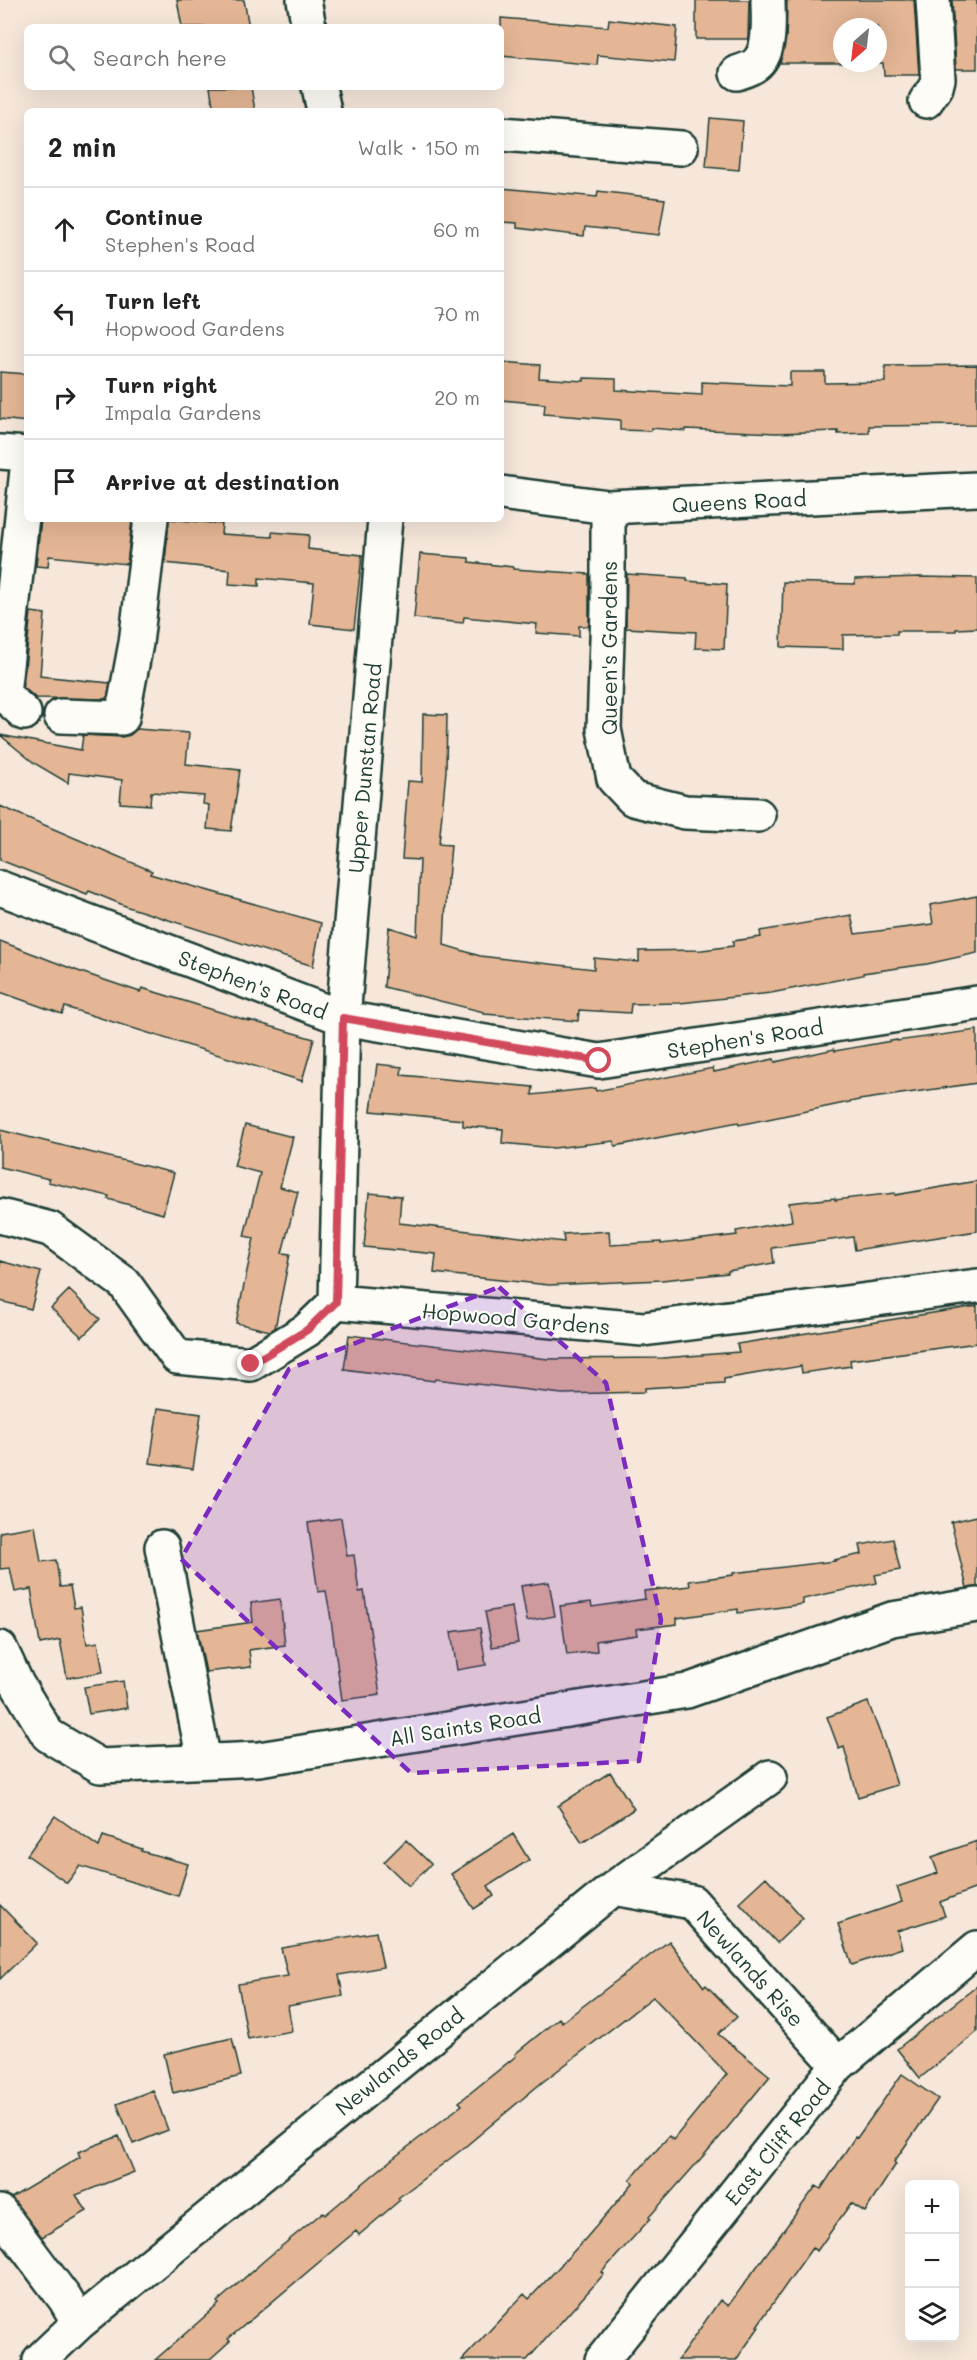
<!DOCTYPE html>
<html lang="en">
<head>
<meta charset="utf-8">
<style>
	body { margin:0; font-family:Mali,sans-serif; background:#f6f6f6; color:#222 }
	.controls { position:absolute; right:18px; bottom:18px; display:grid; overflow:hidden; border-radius:9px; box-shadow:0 6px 24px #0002 }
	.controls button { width:54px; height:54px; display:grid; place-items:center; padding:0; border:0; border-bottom:2px solid #e0e0e0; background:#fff; color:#222; font:30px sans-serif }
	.compass { position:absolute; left:833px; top:18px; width:54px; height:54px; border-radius:50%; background:#fff; box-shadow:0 6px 24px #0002; rotate:208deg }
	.stop { position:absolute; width:18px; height:18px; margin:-14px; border:4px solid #d1495b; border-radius:50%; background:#fff }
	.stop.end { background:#d1495b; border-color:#fff; box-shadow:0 2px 6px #0008 }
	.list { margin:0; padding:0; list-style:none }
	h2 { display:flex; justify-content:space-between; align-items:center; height:78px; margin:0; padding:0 24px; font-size:26px }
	h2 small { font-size:20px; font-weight:400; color:#767676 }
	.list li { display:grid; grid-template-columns:39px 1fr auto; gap:18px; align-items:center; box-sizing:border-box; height:84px; padding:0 24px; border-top:2px solid #e0e0e0 }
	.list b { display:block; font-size:22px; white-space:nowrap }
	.list p { margin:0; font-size:20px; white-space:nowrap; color:#767676 }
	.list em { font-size:20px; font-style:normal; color:#767676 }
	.icon { flex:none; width:33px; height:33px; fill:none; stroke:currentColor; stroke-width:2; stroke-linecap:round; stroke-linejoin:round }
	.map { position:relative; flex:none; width:977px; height:2360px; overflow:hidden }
	.search { position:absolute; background:#fff; box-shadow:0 6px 24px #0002; left:24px; top:24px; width:480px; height:66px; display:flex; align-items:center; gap:15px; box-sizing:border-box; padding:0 21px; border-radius:9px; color:#767676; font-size:22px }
	.panel { position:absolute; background:#fff; box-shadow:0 6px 24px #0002; left:24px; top:108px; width:480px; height:414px; border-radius:9px }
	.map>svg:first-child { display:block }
	.building { fill:#e4b695; stroke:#1f3d34; stroke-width:1.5; fill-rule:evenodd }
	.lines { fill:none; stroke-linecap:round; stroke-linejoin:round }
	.minor-casing { stroke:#1f3d34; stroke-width:38 }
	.minor { stroke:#fdfcf7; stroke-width:33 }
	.route { stroke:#d1495b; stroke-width:8 }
	.marked { fill:#7b2cbf; fill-opacity:0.2; stroke:#7b2cbf; stroke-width:4.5; stroke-dasharray:12 8; stroke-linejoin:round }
	.labels { text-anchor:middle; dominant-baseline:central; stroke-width:4.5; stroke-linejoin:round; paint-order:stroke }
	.street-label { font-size:21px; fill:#1f3d34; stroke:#fdfcf7 }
</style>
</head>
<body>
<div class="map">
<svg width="977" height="2360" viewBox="0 0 977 2360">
	<rect width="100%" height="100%" fill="#f6e7da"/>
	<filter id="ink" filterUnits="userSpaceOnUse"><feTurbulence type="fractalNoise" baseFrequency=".0167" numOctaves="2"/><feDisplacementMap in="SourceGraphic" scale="12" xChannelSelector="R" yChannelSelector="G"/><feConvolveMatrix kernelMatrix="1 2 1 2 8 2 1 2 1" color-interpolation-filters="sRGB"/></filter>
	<g filter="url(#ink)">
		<!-- building -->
		<path class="building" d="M 177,0 L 244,0 L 249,27 L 182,27 Z
			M 696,0 L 749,0 L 748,39 L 696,39 Z
			M 787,0 L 914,0 L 919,75 L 884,75 L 883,63 L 780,63 L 786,37 ZM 842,27 L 878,27 L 878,63 L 842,63 Z
			M 952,0 L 977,0 L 977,69 L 956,69 Z
			M 501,18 L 608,27 L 609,19 L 677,27 L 674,62 L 598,55 L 597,65 L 501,56 Z
			M 210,87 L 251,87 L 255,111 L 214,111 Z
			M 710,118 L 743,121 L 739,170 L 706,167 Z
			M 501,188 L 597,197 L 598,191 L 665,199 L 659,235 L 585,227 L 584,236 L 517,228 L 517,223 L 501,222 Z
			M 501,362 L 540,365 L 539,378 L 584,381 L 584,378 L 616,379 L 616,390 L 702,395 L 702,382 L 790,386 L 790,372 L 825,372 L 825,383 L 885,382 L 885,366 L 977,365 L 977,425 L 869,426 L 869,433 L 838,434 L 838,431 L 776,433 L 686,429 L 686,431 L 651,428 L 651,431 L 620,430 L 620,420 L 544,414 L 545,404 L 501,400 Z
			M 0,372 L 27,374 L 27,422 L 0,419 Z
			M 41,519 L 132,520 L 127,564 L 49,556 L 48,567 L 36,566 Z
			M 169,519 L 222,524 L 221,534 L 272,537 L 272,532 L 309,535 L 308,549 L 362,555 L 354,629 L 310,624 L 314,583 L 259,578 L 259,586 L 229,584 L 230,570 L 165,563 Z
			M 420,554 L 469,558 L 469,562 L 513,567 L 513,569 L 589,574 L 589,626 L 579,626 L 579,636 L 536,633 L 537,624 L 464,617 L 463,623 L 414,618 Z
			M 627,574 L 687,578 L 687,581 L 727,584 L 724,649 L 695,648 L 696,632 L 626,628 Z
			M 920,577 L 977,578 L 977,628 L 956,629 L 956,631 L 897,631 L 897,634 L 843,635 L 843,649 L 781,647 L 783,582 L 855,584 L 855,579 Z
			M 31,612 L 45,614 L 40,676 L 110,683 L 107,699 L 36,698 L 23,687 Z
			M 423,714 L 447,715 L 446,771 L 439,844 L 451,845 L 448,879 L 447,879 L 444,945 L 480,956 L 594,969 L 594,958 L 639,962 L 639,951 L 702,950 L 733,946 L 733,941 L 761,937 L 760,931 L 851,915 L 855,934 L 933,924 L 930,905 L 977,896 L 977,953 L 927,964 L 863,973 L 863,975 L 771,993 L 680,1003 L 631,1004 L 630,1013 L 579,1010 L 578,1021 L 484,1014 L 484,1012 L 384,987 L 389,927 L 417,936 L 420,860 L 402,859 L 408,781 L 422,782 Z
			M 137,729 L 189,733 L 186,764 L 240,770 L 231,831 L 207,829 L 209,805 L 203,804 L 204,796 L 151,792 L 150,805 L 120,803 L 122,780 L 69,773 L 68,783 L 34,763 L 0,735 L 81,750 L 83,735 L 122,737 L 130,735 Z
			M 0,806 L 152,871 L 150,874 L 321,923 L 313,966 L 128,907 L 89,891 L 87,894 L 0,860 Z
			M 0,941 L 78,971 L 140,992 L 142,988 L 249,1021 L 249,1020 L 314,1039 L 302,1081 L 65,1007 L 62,1014 L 0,992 Z
			M 977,1030 L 977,1083 L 859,1100 L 739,1125 L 738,1122 L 615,1146 L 614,1141 L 554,1148 L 502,1143 L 503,1129 L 463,1126 L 463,1120 L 371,1111 L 377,1064 L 402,1067 L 401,1075 L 533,1087 L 532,1095 L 595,1088 L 596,1091 L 713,1068 L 714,1072 L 774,1059 L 775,1062 L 834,1049 L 835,1051 L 897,1040 L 897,1041 Z
			M 245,1125 L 293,1137 L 280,1187 L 298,1192 L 282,1253 L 290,1254 L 275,1328 L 270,1331 L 236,1323 L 254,1238 L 244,1236 L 260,1173 L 234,1166 Z
			M 0,1130 L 174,1173 L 163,1214 L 108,1199 L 109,1196 L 48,1182 L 49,1179 L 0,1167 Z
			M 977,1181 L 977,1231 L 855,1250 L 853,1237 L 772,1248 L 774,1263 L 728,1271 L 728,1273 L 662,1280 L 549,1285 L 434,1273 L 436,1254 L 364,1247 L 369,1193 L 401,1196 L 399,1223 L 564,1242 L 563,1234 L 609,1231 L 610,1245 L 661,1242 L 661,1244 L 737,1235 L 736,1231 L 792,1221 L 789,1203 L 835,1198 L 835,1200 L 895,1193 L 895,1195 Z
			M 0,1261 L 41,1272 L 31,1309 L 0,1301 Z
			M 69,1290 L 100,1319 L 82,1337 L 51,1308 Z
			M 977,1306 L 977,1343 L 850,1360 L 851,1366 L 802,1373 L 801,1366 L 724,1379 L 724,1383 L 645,1388 L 645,1392 L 562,1394 L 435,1379 L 434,1381 L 344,1369 L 349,1335 L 548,1359 L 663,1358 L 739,1352 L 737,1344 Z
			M 158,1408 L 201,1414 L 193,1469 L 150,1463 Z
			M 977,1516 L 977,1587 L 967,1588 L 951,1522 Z
			M 341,1518 L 347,1556 L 354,1555 L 359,1592 L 364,1591 L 380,1695 L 342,1700 L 330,1613 L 326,1591 L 318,1592 L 308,1523 Z
			M 35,1526 L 41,1562 L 56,1560 L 60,1587 L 70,1586 L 74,1608 L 81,1607 L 87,1644 L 98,1642 L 103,1672 L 67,1678 L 60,1640 L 40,1644 L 31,1589 L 15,1592 L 10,1568 L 0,1569 L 0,1532 Z
			M 893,1539 L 900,1570 L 875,1575 L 877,1583 L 803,1599 L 803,1604 L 738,1613 L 738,1609 L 677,1618 L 677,1624 L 636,1629 L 637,1635 L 596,1641 L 597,1651 L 567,1655 L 560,1606 L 591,1602 L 592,1607 L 645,1599 L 644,1591 L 690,1586 L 689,1581 L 733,1575 L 733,1573 L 835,1561 L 834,1560 L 862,1554 L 860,1545 Z
			M 549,1582 L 555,1616 L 527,1621 L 521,1586 Z
			M 280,1599 L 285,1645 L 249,1650 L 251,1667 L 206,1672 L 197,1630 L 253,1622 L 251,1603 Z
			M 512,1607 L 518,1643 L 492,1647 L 485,1612 Z
			M 480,1628 L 486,1665 L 457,1670 L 451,1632 Z
			M 123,1681 L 127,1708 L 89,1714 L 84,1687 Z
			M 868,1702 L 884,1744 L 897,1785 L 858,1797 L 844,1747 L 839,1749 L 827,1717 Z
			M 610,1772 L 634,1809 L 582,1843 L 558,1806 Z
			M 55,1816 L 99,1847 L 103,1836 L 142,1849 L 141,1851 L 188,1864 L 178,1896 L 80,1866 L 67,1883 L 27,1855 Z
			M 513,1834 L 529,1860 L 488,1886 L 494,1896 L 474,1909 L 451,1874 Z
			M 406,1840 L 431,1864 L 409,1886 L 384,1862 Z
			M 977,1841 L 977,1888 L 940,1902 L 945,1916 L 897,1931 L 902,1948 L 852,1965 L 838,1924 L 902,1902 L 897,1887 L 938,1873 L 932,1857 Z
			M 766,1877 L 803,1918 L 777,1943 L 739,1902 Z
			M 0,1905 L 37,1943 L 0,1979 Z
			M 376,1932 L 383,1967 L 339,1975 L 343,1996 L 288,2006 L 292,2031 L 248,2039 L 238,1984 L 288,1976 L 281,1948 Z
			M 669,1941 L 704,1987 L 706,1985 L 737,2017 L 718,2034 L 770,2076 L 720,2137 L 649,2217 L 650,2219 L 602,2272 L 604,2274 L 527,2360 L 462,2360 L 524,2294 L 529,2299 L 587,2237 L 633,2183 L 630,2180 L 669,2136 L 673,2140 L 727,2074 L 653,1997 L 540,2084 L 460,2151 L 398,2198 L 400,2200 L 359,2235 L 356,2231 L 228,2339 L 230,2341 L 209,2360 L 155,2360 L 219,2304 L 217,2302 L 266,2259 L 323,2212 L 325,2215 L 391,2160 L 462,2105 L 459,2102 L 516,2056 L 515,2054 L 559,2018 L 562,2022 Z
			M 977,1986 L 977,2032 L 920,2078 L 897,2049 Z
			M 232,2038 L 241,2076 L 173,2093 L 164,2054 Z
			M 902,2074 L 938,2099 L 894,2162 L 896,2164 L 865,2212 L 851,2203 L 817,2251 L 812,2248 L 757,2326 L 759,2327 L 736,2360 L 678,2360 L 720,2300 L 728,2306 L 816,2186 L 821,2189 L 855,2137 L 857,2138 Z
			M 153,2090 L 168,2130 L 133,2144 L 117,2104 Z
			M 119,2136 L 134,2172 L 76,2195 L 87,2211 L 42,2237 L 11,2198 L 80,2157 L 78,2152 Z"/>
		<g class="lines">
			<!-- minor casing -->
			<g class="minor-casing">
				<path id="minor" d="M 304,0 L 309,27
					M 737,73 C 742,71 750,69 755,65 C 772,52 768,19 768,0
					M 319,87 L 324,111
					M 926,101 L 936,87 L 938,79 L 933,0
					M 501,134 L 681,148
					M 0,452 L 27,454
					M 501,493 L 608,507 L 977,489
					M 608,507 L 608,609 L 604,729 L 614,779 L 633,799 L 685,812 L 758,815
					M 385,519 L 343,1018 L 336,1302 L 643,1329 L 977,1286
					M 24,713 L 3,694 L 27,470
					M 61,716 L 122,718 L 136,643 L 151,519
					M 0,888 L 343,1018 L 599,1061 L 977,1003
					M 0,1216 L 50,1229 L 124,1283 L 177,1357 L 251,1364 L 307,1330 L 336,1302
					M 162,1547 L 204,1761
					M 0,1648 L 17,1684 L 48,1735 L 100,1766 L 259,1759 L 687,1691 L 892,1619 L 977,1605
					M 614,1888 L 692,1902 L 838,2065
					M 0,2212 L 65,2299 L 79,2323
					M 40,2360 L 79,2323 L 614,1888 L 770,1777
					M 602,2360 L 838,2065 L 977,1948"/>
			</g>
			<!-- minor -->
			<use href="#minor" class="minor"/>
		</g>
	</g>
	<g class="lines" filter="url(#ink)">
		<!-- route -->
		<path class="route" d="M 251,1364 L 307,1330 L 336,1302 L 343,1018 L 599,1061"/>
	</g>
	<!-- marked area -->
	<path class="marked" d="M 499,1287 L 606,1383 L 661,1620 L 639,1761 L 411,1773 L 181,1559 L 289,1369 Z"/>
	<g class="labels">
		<!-- street labels -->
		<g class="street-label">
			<text transform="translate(739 501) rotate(-3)">Queens Road</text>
			<text transform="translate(608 648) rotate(-90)">Queen's Gardens</text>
			<text transform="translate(364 768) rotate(-85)">Upper Dunstan Road</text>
			<text transform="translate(253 984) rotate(21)">Stephen's Road</text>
			<text transform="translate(745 1038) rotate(-9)">Stephen's Road</text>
			<text transform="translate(516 1318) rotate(5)">Hopwood Gardens</text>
			<text transform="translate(465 1726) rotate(-9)">All Saints Road</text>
			<text transform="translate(751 1968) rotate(48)">Newlands Rise</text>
			<text transform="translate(399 2061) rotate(-39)">Newlands Road</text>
			<text transform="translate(777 2142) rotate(-51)">East Cliff Road</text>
		</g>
	</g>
</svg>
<div class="controls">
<button>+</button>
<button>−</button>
<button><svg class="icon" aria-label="layers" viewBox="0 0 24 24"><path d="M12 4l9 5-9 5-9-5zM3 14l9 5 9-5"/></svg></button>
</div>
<svg class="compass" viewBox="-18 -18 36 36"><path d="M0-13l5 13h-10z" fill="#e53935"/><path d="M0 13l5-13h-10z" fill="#767676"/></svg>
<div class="stop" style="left:599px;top:1061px"></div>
<div class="stop end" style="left:251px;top:1364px"></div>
<div class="search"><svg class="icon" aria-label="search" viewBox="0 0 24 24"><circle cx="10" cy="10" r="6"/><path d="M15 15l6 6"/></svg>Search here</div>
<section class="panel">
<h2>2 min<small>Walk · 150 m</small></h2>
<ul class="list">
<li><svg class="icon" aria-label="ahead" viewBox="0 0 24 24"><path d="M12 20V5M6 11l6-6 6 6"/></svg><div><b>Continue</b><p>Stephen's Road</p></div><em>60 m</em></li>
<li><svg class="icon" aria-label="left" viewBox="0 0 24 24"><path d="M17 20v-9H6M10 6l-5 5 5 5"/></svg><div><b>Turn left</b><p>Hopwood Gardens</p></div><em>70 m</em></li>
<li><svg class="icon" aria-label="right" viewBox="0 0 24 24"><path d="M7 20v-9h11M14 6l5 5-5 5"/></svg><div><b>Turn right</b><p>Impala Gardens</p></div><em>20 m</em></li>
<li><svg class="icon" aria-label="arrive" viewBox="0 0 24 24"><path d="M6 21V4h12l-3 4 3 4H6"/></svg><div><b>Arrive at destination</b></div></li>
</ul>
</section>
</div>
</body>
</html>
